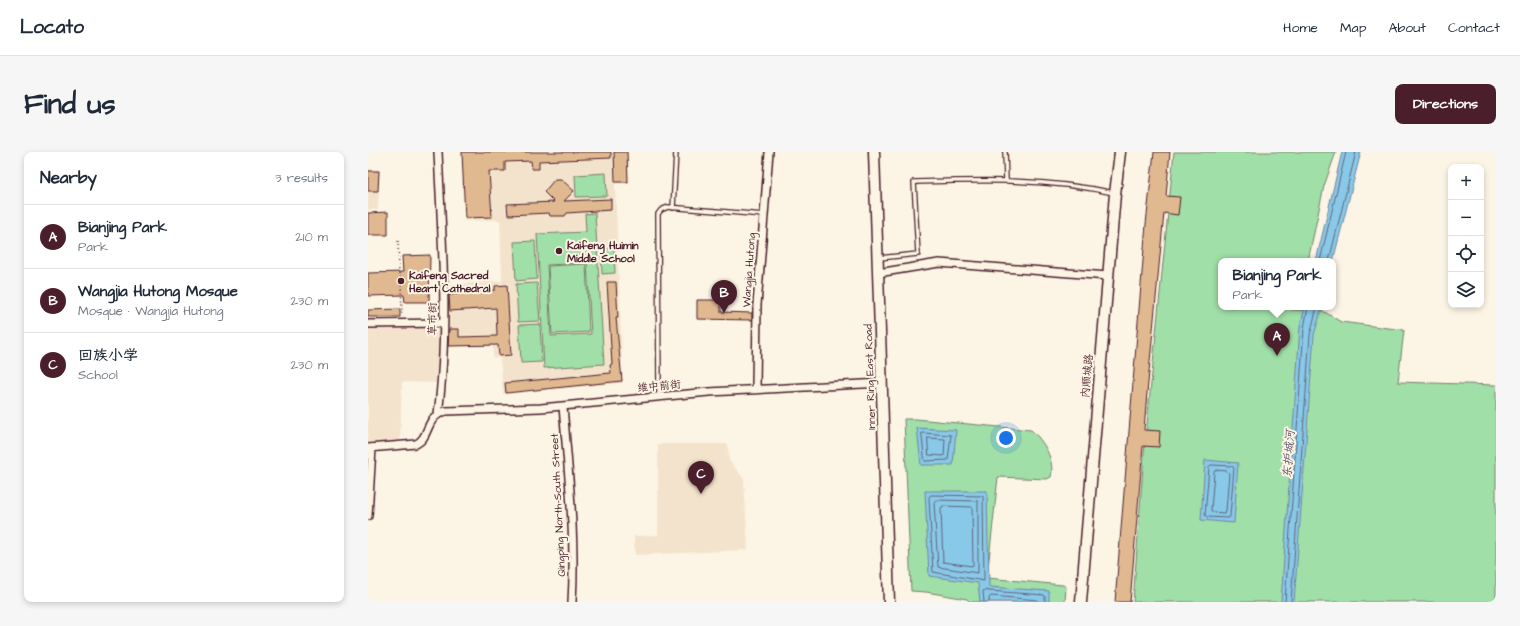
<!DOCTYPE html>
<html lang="en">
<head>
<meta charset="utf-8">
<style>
	body { margin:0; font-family:"Architects Daughter","LXGW WenKai TC",sans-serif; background:#f6f6f7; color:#1f2937 }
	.controls { position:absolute; right:12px; top:12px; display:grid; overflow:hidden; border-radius:8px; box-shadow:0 2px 6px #0003 }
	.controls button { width:36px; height:36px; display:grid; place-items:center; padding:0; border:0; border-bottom:1px solid #e0e1e3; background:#fff; color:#1f2937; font:20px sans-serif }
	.you { position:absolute; left:638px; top:286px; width:14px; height:14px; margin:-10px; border:3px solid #fff; border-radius:50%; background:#1a73e8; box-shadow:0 0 0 6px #1a73e833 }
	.badge { display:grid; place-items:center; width:26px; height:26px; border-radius:50%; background:#4a1f2b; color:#fff; font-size:13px; font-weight:700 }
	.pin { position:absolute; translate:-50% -33px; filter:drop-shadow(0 1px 2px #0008) }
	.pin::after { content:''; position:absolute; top:21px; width:14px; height:12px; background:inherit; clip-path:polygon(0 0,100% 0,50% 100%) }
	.popup { position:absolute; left:850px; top:106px; width:118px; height:52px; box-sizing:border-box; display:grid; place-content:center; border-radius:8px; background:#fff; filter:drop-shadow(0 1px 3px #0005); font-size:13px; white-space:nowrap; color:#747a83 }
	.popup b { font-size:15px; color:#1f2937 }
	.popup::after { content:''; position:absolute; left:50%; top:100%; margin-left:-8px; border:8px solid transparent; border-top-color:#fff }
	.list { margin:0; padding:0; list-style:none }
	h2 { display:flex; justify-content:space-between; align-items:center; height:52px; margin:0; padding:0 16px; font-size:17px }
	h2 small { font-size:13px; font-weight:400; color:#747a83 }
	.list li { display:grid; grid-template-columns:26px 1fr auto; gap:12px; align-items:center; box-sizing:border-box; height:64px; padding:0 16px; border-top:1px solid #e0e1e3 }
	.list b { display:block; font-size:15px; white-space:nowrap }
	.list p { margin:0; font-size:13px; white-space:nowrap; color:#747a83 }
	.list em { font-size:13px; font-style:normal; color:#747a83 }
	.icon { flex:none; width:22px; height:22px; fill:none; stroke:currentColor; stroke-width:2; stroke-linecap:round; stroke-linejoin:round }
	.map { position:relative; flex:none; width:1128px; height:450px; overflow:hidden; border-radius:8px }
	header { display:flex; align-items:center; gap:24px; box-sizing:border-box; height:56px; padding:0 20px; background:#fff; border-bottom:1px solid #e0e1e3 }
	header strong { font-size:19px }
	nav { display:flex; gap:22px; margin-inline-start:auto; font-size:14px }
	.intro { display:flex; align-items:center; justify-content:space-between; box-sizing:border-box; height:96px; padding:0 24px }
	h1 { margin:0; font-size:28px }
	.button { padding:10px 18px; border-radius:8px; background:#4a1f2b; color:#fff; font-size:14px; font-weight:700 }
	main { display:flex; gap:24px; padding:0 24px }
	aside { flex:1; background:#fff; border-radius:8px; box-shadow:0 2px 6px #0003 }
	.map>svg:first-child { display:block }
	.built { fill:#f4e3cc }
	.green { fill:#a0dfa8; stroke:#757f6a; fill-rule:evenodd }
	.water { fill:#88c9e9; stroke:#6f859d }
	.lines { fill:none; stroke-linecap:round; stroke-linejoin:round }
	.shore { stroke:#636377; stroke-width:1 }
	.building { fill:#e1b991; stroke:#4a1f2b }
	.lane-casing { stroke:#4a1f2b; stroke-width:6 }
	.street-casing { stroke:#4a1f2b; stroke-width:10 }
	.secondary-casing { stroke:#4a1f2b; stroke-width:13 }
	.path { stroke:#4a1f2b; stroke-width:1.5; stroke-dasharray:1 3; stroke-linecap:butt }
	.lane { stroke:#fcf5e5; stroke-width:3.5 }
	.street { stroke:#fcf5e5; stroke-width:7 }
	.secondary { stroke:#fcf5e5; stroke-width:10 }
	.poi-dot { fill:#4a1f2b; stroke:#fcf5e5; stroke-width:1.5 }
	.labels { text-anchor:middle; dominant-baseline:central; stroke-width:4; stroke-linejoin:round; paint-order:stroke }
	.poi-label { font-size:11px; font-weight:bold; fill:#4a1f2b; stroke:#fcf5e5; text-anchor:start }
	.street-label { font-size:11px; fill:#4a1f2b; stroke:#fcf5e5 }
	.water-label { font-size:12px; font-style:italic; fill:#5d5264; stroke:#fcf5e5 }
</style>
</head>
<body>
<header>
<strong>Locato</strong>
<nav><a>Home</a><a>Map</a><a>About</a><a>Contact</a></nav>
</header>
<div class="intro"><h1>Find us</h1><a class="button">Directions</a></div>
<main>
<aside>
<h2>Nearby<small>3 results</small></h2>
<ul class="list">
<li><span class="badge">A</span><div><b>Bianjing Park</b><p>Park</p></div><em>210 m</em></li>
<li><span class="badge">B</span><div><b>Wangjia Hutong Mosque</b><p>Mosque · Wangjia Hutong</p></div><em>230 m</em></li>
<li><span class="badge">C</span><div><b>回族小学</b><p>School</p></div><em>230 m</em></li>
</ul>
</aside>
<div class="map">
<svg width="1128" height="450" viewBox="0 0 1128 450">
	<rect width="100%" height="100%" fill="#fcf5e5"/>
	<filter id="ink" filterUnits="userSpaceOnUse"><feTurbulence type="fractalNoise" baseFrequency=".025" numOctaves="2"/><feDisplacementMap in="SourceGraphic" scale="8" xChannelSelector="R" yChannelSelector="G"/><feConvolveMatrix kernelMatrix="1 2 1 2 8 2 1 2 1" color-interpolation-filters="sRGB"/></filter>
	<g filter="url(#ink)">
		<!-- built -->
		<path class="built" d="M 93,0 L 260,0 L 261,31 L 247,32 L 255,231 L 135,242 L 132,206 L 125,206 L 125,194 L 78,195 L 78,133 L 134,129 L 132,68 L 96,69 Z
			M 0,17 L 12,18 L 10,58 L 0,58 Z
			M 0,175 L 71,175 L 71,201 L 68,231 L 34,230 L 32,291 L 0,293 Z
			M 290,292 L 360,292 L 361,308 L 376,327 L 380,398 L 267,403 L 266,384 L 290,383 Z"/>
		<!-- green -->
		<path class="green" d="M 806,0 L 968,0 L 956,34 L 940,109 L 853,109 L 853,155 L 924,155 L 923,158 L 955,159 L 973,170 L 1036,178 L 1030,230 L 1128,233 L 1128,450 L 765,450 L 776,302 Z
			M 238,21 L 239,44 L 208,45 L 207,23 Z
			M 227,61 L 236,212 L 176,216 L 169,82 L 218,80 L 217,62 ZM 219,111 L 223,182 L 183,184 L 179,113 Z
			M 167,89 L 169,127 L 148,129 L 146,90 Z
			M 246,96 L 247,121 L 234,122 L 233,97 Z
			M 218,112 L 221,180 L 184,182 L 180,114 Z
			M 169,131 L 172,169 L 150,170 L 148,132 Z
			M 172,172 L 174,210 L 153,211 L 151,173 Z
			M 536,267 L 548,267 L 663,278 C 676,289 687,308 683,325 L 679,327 L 630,325 L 619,426 L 695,433 L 698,435 L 697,450 L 602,450 L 599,447 L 558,440 L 543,439 Z"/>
		<!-- water -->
		<path class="water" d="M 974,0 L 993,0 L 965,109 L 948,109 Z
			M 937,155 L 954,155 L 946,183 L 926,450 L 913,450 L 932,175 Z
			M 549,276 L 588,278 L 585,313 L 553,313 Z
			M 837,308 L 870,311 L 866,371 L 833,368 Z
			M 619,339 L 621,435 L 681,439 L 681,450 L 612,450 L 610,431 L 561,424 L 557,339 Z"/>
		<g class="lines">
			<!-- shore -->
			<path class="shore" d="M 952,109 L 978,0
				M 961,109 L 988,0
				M 554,281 L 583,283 L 580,308 L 557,309 Z
				M 560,286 L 577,287 L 576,304 L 561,303 Z
				M 843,313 L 864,314 L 866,316 L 862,364 L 861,366 L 839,365 L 837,363 L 841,315 Z
				M 848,318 L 859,319 L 861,321 L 858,359 L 856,361 L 844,360 L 843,358 L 846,320 Z
				M 563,343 L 615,344 L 616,429 L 565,420 L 561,346 Z
				M 568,348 L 610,349 L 610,421 L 570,415 L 566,351 Z
				M 575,354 L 604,355 L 605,413 L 604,414 L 575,410 L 573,357 Z
				M 616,450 L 615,439 L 617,438 L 621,439 L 676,443 L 677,444 L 677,450
				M 621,450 L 621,446 L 623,444 L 670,448 L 672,450
				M 917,450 L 936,176 L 940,155
				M 923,450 L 942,183 L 949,155"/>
		</g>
		<!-- building -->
		<path class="building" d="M 94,0 L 243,0 L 243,6 L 171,9 L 171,17 L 164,17 L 163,9 L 137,10 L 137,19 L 121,19 L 124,65 L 97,66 Z
			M 246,0 L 259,0 L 260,30 L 247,30 Z
			M 786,0 L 802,0 L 798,44 L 812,45 L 810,63 L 796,61 L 778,252 L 776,278 L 792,279 L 791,295 L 775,294 L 762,450 L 747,450 L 778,72 Z
			M 0,19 L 11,19 L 10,39 L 0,39 Z
			M 187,27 L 193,27 L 206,39 L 196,49 L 243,47 L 243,58 L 199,61 L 197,64 L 182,64 L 181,61 L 140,63 L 139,52 L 186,50 L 176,40 Z
			M 20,60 L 20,83 L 0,83 L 0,61 Z
			M 62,103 L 61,150 L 37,150 L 36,143 L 0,144 L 0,121 L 35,120 L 34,104 Z
			M 239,130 L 248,130 L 250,166 L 248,166 L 254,229 L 138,241 L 137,231 L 243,221 L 242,213 L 244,212 Z
			M 139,133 L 143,203 L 131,204 L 130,193 L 80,194 L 81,177 L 91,177 L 91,185 L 129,184 L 128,156 L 82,159 L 81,143 L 91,142 L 91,140 L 127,138 L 127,134 Z
			M 329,148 L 353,148 L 353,160 L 384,161 L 384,168 L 329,167 Z
			M 32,157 L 32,165 L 0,165 L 0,158 Z"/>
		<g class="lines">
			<!-- lane casing -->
			<g class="lane-casing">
				<path id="lane" d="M 637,0 L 638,28
					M 305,56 L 308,0
					M 511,106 L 550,102 L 546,30 C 614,28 680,26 746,41
					M 291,245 L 290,62 L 293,58 L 300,55 L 396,63"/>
			</g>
			<!-- street casing -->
			<g class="street-casing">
				<path id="street" d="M 510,121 L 571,111 L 740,124
					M 0,172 L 75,171
					M 388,238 L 389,153 L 401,0
					M 195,254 C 200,318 208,386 204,450
					M 70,262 C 81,177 74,86 70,0
					M 0,296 L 48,292 C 63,285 56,265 78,259 L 173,256 L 341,240 L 514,231
					M 0,364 L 4,296"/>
			</g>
			<!-- secondary casing -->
			<g class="secondary-casing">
				<path id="secondary" d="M 506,0 L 521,450
					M 713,450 L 747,42 L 752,0"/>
			</g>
			<!-- path -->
			<path class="path" d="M 30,89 L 31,121 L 33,126 L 34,163"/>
			<!-- lane -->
			<use href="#lane" class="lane"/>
			<!-- street -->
			<use href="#street" class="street"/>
			<!-- secondary -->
			<use href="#secondary" class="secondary"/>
		</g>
	</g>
	<!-- markers -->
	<g class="poi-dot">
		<circle cx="191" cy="99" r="4"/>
		<circle cx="33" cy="129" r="4"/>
	</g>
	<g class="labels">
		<!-- poi labels -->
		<g class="poi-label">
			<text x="199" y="93">Kaifeng Huimin<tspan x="199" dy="13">Middle School</tspan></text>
			<text x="41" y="123">Kaifeng Sacred<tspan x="41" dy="13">Heart Cathedral</tspan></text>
		</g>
		<!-- street labels -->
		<g class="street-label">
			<text transform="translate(381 118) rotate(-86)">Wangjia Hutong</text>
			<text transform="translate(64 167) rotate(-90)">草市街</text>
			<text transform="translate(719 224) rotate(-85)">内顺城路</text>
			<text transform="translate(502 225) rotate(-92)">Inner Ring East Road</text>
			<text transform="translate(291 234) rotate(-5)">维中前街</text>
			<text transform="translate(190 353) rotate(-93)">Qingping North-South Street</text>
		</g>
		<!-- water labels -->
		<g class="water-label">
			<text transform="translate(921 302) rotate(-86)">东护城河</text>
		</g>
	</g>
</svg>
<div class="controls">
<button>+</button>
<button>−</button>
<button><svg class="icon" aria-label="locate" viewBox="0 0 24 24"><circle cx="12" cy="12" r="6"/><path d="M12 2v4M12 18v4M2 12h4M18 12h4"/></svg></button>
<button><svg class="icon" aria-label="layers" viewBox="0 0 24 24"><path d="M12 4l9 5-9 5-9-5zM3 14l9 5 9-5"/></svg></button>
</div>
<div class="you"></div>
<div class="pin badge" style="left:909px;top:204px">A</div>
<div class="popup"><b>Bianjing Park</b>Park</div>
<div class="pin badge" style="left:356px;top:161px">B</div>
<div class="pin badge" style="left:333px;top:342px">C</div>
</div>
</main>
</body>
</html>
